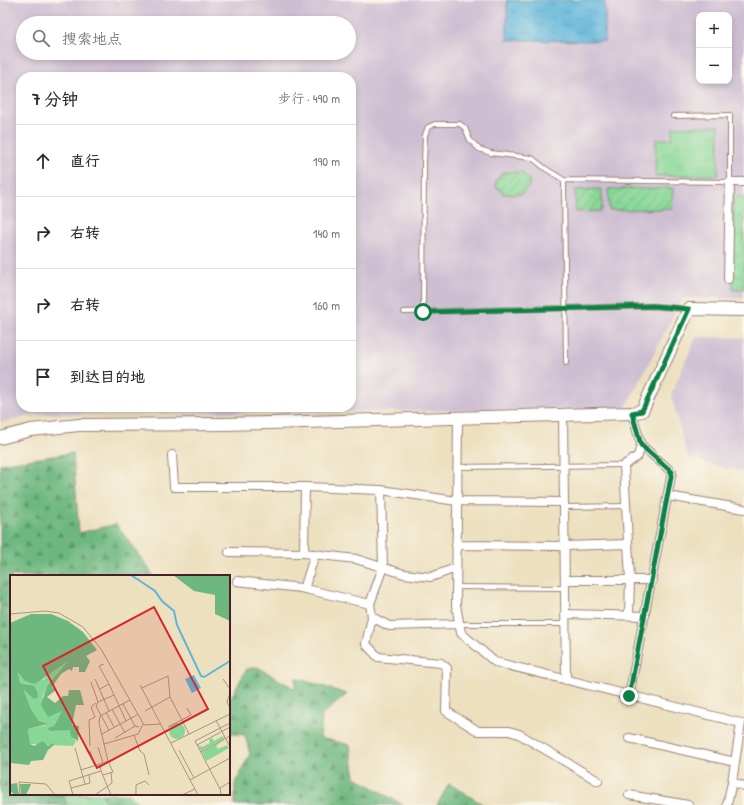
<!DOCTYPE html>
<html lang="zh">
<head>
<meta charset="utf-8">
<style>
	body { margin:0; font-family:"Patrick Hand","LXGW WenKai TC",sans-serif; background:#f7f7f7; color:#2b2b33 }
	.controls { position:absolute; right:12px; top:12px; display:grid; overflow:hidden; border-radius:8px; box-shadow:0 2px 6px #0003 }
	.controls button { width:36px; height:36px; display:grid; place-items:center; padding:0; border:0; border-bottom:1px solid #e1e1e2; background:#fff; color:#2b2b33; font:20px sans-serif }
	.stop { position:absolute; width:12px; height:12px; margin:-9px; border:3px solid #0b8043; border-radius:50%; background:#fff }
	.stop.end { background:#0b8043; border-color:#fff; box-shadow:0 1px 4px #0008 }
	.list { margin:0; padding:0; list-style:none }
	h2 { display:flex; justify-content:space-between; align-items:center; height:52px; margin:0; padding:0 16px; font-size:17px }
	h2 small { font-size:13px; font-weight:400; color:#7c7c81 }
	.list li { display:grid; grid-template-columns:26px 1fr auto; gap:12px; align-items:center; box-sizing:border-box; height:72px; padding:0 16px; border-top:1px solid #e1e1e2 }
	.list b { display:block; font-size:15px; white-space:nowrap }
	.list em { font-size:13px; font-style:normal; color:#7c7c81 }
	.icon { flex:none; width:22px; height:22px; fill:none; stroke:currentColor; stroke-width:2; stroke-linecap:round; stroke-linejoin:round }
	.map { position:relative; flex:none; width:744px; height:805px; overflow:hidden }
	.search { position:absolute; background:#fff; box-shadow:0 2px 6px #0003; left:16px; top:16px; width:340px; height:44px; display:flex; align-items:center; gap:10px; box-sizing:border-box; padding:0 14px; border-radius:22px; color:#7c7c81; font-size:15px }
	.panel { position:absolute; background:#fff; box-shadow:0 2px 6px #0003; left:16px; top:72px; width:340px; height:340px; border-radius:16px }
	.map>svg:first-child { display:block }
	.industrial { fill:#cebed2; fill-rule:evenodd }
	.grass { fill:url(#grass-tufts); stroke:#697b61 }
	.forest { fill:url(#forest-firs); stroke:#5c6c56 }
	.garden { fill:url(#garden-furrows); stroke:#697b61 }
	.water { fill:url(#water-ripples); stroke:#546a82 }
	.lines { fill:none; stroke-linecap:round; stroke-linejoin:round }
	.lane-casing { stroke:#9b8075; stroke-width:6 }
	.street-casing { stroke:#9b8075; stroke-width:10 }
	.secondary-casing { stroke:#9b8075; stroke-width:14 }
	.lane { stroke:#fff; stroke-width:4 }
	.street { stroke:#fff; stroke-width:8 }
	.secondary { stroke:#fff; stroke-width:12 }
	.route { stroke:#0b8043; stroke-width:5 }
	.inset-river { fill:none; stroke:#5eb5da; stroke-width:2 }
	.inset-road { fill:none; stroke:#ab9384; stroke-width:1 }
	.view { fill:#d62828; fill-opacity:0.15; stroke:#d62828; stroke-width:2 }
	.inset-edge { fill:none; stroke:#4a1f2b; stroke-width:2 }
</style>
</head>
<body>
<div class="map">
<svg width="744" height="805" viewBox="0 0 744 805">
	<defs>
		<pattern id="grass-tufts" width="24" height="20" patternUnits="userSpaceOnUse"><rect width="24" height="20" fill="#88d797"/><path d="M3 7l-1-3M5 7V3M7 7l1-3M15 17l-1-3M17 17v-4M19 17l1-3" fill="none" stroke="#77b882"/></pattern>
		<pattern id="forest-firs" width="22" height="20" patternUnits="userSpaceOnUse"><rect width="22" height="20" fill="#6eb880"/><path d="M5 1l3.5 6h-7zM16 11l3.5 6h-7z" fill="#5c9569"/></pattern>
		<pattern id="garden-furrows" width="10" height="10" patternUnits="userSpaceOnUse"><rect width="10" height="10" fill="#88d797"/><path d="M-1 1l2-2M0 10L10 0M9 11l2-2" fill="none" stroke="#77b882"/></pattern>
		<pattern id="water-ripples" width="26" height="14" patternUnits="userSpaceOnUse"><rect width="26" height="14" fill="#5eb5da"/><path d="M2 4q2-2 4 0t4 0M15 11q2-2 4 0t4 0" fill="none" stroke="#5093b1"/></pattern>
	</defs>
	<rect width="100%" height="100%" fill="#fbf7ec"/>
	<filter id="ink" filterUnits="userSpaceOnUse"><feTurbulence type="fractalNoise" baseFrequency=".025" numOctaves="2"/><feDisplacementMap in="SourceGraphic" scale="8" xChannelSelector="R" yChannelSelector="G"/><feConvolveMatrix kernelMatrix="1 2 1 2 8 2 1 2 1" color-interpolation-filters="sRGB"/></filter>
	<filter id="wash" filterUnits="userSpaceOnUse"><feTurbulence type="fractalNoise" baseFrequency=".012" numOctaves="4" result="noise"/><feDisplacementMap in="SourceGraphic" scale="16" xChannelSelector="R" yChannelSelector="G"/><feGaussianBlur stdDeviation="0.9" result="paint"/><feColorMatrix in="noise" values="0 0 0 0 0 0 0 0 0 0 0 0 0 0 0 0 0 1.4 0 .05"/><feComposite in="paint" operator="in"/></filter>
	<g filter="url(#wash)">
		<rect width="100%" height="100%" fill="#ece0bf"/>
		<!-- industrial -->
		<path class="industrial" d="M 0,0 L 744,0 L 744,298 L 682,299 L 625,409 L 37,414 L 0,423 ZM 699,15 L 729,15 L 729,81 L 699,81 ZM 23,23 L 349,23 L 349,53 L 23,53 ZM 21,77 L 351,77 L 351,407 L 21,407 Z
			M 696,337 L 744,338 L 744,473 L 688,458 L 671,395 Z"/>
		<!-- grass -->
		<path class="grass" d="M 719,126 L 718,175 L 655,176 L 656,139 L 672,139 L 673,127 Z
			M 733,197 L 744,197 L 744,290 L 733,290 Z
			M 63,794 L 102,794 L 108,805 L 67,805 Z"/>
		<!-- forest -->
		<path class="forest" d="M 73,453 L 79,533 L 116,524 L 154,576 L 11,576 L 11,794 L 63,794 L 67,805 L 0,805 L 0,464 Z
			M 257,667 L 295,689 L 296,678 L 347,694 L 322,715 L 320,738 L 350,745 L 355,777 L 403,805 L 235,805 L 235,784 L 250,754 L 245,735 L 229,733 L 229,701 L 247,669 Z
			M 449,784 L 484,805 L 437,805 Z
			M 102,794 L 130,794 L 140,805 L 108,805 Z"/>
		<!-- garden -->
		<path class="garden" d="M 502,172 L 523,172 L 524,176 L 529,179 L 529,187 L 525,189 L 522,194 L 503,194 L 501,190 L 496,187 L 496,179 L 500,177 Z
			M 673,188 L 672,209 L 609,210 L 608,189 Z
			M 602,189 L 602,209 L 600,211 L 576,212 L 575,190 Z"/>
		<!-- water -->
		<path class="water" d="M 507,0 L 605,0 L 605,41 L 507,40 Z"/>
	</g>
	<g filter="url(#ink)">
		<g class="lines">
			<!-- lane casing -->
			<g class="lane-casing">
				<path id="lane" d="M 564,180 L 566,363
					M 404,312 L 653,306 L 686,309
					M 423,312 L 424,164 L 425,135 L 428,127 L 435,124 L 460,124 L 465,128 L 470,140 L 479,149 L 491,153 L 532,158 L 546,169 L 564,180 L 730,182 L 730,115 L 673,116
					M 457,467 L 624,465
					M 564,507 L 626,506
					M 456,587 L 565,588
					M 459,624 L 566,624"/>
			</g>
			<!-- street casing -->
			<g class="street-casing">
				<path id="street" d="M 728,279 L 730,182 L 744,182
					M 563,415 L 566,680
					M 458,418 L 456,605 L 461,633 L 495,662 L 741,723 L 732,782 L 744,786
					M 172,455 L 174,487 L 305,487 L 304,553
					M 305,487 L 381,490 L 457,501 L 564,502
					M 668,496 L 744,509
					M 456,545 L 565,546 L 628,544
					M 229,552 L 304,553 L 356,559 L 404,574 L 431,577 L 456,568
					M 565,580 L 652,580
					M 237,581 L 301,588 L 370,604 L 372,617 L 389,626 L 459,624
					M 304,589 L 315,554
					M 370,604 L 383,567 L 381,490
					M 565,614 L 645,616
					M 629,615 L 630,580 L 624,465 L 638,456 L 641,445
					M 372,617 L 366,644 L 378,657 L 441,663 L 447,668 L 446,711 L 478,731 L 509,731 L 519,734 L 598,781
					M 629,696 L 672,472 L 641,445 L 632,413
					M 629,738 L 735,762
					M 629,795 L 688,805
					M 727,805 L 732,782"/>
			</g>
			<!-- secondary casing -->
			<g class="secondary-casing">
				<path id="secondary" d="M 0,438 L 31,430 L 79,425 L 226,424 L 632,413 L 642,411 L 689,309 L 744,310"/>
			</g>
			<!-- lane -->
			<use href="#lane" class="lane"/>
			<!-- street -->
			<use href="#street" class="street"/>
			<!-- secondary -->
			<use href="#secondary" class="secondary"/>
		</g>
	</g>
	<g class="lines" filter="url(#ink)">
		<!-- route -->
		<path class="route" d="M 423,312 L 653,306 L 689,309 L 642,411 L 632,413 L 641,445 L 672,472 L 629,696"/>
	</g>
	<!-- overview -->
	<g transform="translate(10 575)">
		<rect width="220" height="220" fill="#ece0bf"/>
		<path d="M 60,84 L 37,111 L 32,123 L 53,135 L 44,151 L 38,153 L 61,155 L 61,162 L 66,166 L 63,171 L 20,169 L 18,154 L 37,150 L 29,146 L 21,134 L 12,113 L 18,109 L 10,108 L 8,96 L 33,105 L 42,96 ZM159 156a8 8 0 1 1 16 0a8 8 0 1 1-16 0ZM 213,161 L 214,164 L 191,176 L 188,170 L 192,172 L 200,168 L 199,164 L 202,163 L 204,166 ZM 214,165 L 206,171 L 208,174 L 217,170 L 219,173 L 196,186 L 192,177 Z" fill="#88d797"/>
		<path d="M 163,0 L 220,0 L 220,46 L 205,39 L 205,20 L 184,16 ZM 21,39 L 41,39 L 58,46 L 73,57 L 87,75 L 76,81 L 80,86 L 75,97 L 69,97 L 69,92 L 63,92 L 62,96 L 59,94 L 51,99 L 42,112 L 46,115 L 37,122 L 45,128 L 53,121 L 58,121 L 59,115 L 70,115 L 74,130 L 66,130 L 62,150 L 69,151 L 68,166 L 61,162 L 60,155 L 40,156 L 37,153 L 44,151 L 52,136 L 38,142 L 31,130 L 37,111 L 58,86 L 25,109 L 15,106 L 8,97 L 10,108 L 24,111 L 27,116 L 28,122 L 24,124 L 13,114 L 21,134 L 29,146 L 38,149 L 18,154 L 20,169 L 24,171 L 33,166 L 38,171 L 43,168 L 44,170 L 38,175 L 33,185 L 21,186 L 19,190 L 0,188 L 0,48 ZM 7,208 L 9,220 L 5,220 L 0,216 L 0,209 ZM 10,209 L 21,209 L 16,220 L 11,220 Z" fill="#6eb880"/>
		<path d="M 184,100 L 191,113 L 182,118 L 175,104 Z" fill="#5eb5da"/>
		<path class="inset-river" d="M 121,0 L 145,16 L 152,26 L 164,36 L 167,50 L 191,101 L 194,102 L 220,86"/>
		<path class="inset-road" d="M 0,39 L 35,36 L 49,38 L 73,52 L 91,74 L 134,150 L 151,149M 85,104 L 99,136M 213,104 L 220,114M 81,107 L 88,127 L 86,131 L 99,155M 99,109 L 116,146M 130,110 L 188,220M 132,113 L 158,101 L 160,122 L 179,159M 90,114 L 99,109 L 89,91 L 94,89M 220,118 L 217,127 L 220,133M 88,127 L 104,120M 113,129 L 125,151M 102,134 L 115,158M 135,136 L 160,122M 96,137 L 104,152M 206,145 L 220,172M 158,152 L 181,140 L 177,133M 92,159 L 127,140M 124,160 L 130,176 L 134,179 L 139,200M 105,163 L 125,151 L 129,152M 161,168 L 220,139M 94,169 L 128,159 L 133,149M 187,170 L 220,152M 80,171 L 79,145 L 85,142 L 81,132 L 86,128M 88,172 L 93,188M 65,173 L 75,209M 169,175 L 184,203M 80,176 L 85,191M 191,177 L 220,161M 71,195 L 90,189M 91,196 L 101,220M 93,200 L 103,197 L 98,186M 180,205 L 220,183M 61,213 L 80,208 L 79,200M 210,214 L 185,166 L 220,148M 10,220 L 9,207 L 36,209 L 45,220M 63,220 L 59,206 L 91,196 L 90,189 L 98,186 L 89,148 L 90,141 L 120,125M 85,220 L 102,208 L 101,197M 126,220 L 126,210 L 135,206 L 139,210M 172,220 L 185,214M 211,220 L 210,213 L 220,207"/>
		<path class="view" d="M 144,32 L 198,134 L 87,193 L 33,91 Z"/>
		<rect width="220" height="220" class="inset-edge"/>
	</g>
</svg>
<div class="controls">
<button>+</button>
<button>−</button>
</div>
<div class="stop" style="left:423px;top:312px"></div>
<div class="stop end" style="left:629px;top:696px"></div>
<div class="search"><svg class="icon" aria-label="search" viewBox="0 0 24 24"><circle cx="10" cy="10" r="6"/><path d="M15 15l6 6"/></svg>搜索地点</div>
<section class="panel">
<h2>7 分钟<small>步行 · 490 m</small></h2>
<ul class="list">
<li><svg class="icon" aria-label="ahead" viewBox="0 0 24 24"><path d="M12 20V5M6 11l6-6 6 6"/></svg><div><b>直行</b></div><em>190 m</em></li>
<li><svg class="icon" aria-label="right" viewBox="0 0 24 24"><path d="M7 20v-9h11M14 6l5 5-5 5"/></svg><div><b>右转</b></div><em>140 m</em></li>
<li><svg class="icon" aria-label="right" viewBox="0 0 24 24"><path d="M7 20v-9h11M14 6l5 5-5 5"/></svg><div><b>右转</b></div><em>160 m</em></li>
<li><svg class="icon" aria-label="arrive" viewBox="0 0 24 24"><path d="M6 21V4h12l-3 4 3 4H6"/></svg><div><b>到达目的地</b></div></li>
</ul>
</section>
</div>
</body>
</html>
